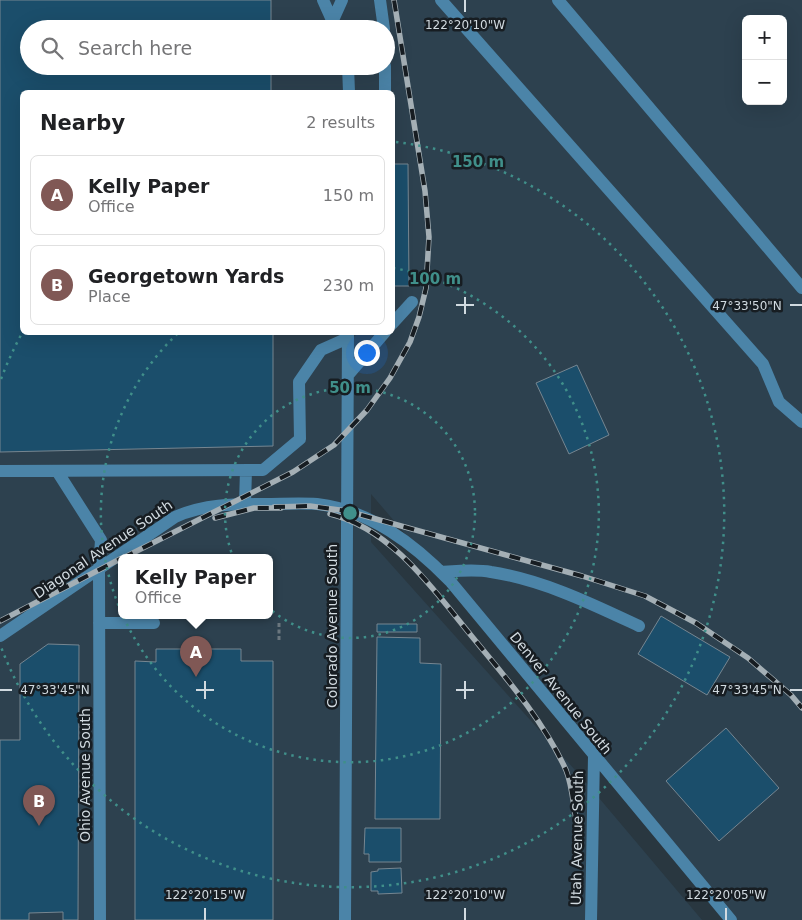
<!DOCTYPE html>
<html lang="en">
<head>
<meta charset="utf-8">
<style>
	body { margin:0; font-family:"DejaVu Sans",sans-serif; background:#f6f6f6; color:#202124 }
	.controls { position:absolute; right:15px; top:15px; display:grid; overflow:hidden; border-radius:8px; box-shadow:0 5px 20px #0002 }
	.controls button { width:45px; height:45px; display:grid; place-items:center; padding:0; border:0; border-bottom:1px solid #e0e0e0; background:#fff; color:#202124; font:25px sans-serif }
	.you { position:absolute; left:366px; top:352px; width:18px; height:18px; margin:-12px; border:4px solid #fff; border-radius:50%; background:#1a73e8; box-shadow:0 0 0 8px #1a73e833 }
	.badge { display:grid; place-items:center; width:32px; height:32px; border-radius:50%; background:#805855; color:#fff; font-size:16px; font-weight:700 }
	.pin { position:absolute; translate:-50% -41px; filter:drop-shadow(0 1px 2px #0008) }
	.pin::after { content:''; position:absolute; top:26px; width:18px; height:15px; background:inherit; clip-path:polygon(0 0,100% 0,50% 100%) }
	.popup { position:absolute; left:118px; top:554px; width:155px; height:65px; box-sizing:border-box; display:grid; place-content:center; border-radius:8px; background:#fff; filter:drop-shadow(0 1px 4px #0005); font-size:16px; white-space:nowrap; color:#757577 }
	.popup b { font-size:19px; color:#202124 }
	.popup::after { content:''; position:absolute; left:50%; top:100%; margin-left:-10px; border:10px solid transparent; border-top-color:#fff }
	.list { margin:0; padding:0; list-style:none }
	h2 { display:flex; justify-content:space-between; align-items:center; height:65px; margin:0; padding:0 20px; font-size:21px }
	h2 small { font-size:16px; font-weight:400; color:#757577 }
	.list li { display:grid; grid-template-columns:32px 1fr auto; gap:15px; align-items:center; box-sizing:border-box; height:80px; margin:0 10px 10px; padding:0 10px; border:1px solid #e0e0e0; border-radius:8px }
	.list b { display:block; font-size:19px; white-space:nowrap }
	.list p { margin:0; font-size:16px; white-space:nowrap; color:#757577 }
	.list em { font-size:16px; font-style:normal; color:#757577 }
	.icon { flex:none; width:28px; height:28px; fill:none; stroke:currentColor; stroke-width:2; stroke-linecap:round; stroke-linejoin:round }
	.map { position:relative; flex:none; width:802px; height:920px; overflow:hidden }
	.search { position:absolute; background:#fff; box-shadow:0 5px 20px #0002; left:20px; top:20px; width:375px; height:55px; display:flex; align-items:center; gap:12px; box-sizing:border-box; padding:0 18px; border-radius:28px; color:#757577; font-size:19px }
	.panel { position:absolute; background:#fff; box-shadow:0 5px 20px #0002; left:20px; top:90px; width:375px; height:245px; border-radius:8px }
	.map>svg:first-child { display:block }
	.built { fill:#2d414f; fill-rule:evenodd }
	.building { fill:#1b4e6b; stroke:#768691 }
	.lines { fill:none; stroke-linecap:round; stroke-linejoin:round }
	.path { stroke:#6a767e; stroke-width:3; stroke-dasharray:4 2.5; stroke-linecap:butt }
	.minor { stroke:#4b84a8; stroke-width:12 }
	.rail-casing { stroke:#a4afb5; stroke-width:5.5 }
	.rail { stroke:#171d22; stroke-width:4; stroke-dasharray:11; stroke-linecap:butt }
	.ticks { fill:none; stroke:#d1dae0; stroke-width:2 }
	.ring { fill:none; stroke:#408f8a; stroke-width:2.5; stroke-dasharray:2.5 5 }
	.labels { text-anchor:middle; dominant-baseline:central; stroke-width:5; stroke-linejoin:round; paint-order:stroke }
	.street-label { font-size:14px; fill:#d1dae0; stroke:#171d22 }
	.ticks-label { font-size:12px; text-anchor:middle; fill:#d1dae0; stroke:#171d22; stroke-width:5; stroke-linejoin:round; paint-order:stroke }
	.centre { fill:#408f8a; stroke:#171d22; stroke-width:2.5 }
	.ring-label { font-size:15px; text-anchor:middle; font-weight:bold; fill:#408f8a; stroke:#171d22; stroke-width:5; stroke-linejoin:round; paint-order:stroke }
</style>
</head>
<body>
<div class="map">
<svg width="802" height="920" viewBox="0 0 802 920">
	<rect width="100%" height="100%" fill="#293740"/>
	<!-- built -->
	<path class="built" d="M 0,0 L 802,0 L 802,920 L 737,920 L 371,494 L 371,542 L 583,779 L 702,920 L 0,920 ZM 746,19 L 783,19 L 783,101 L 746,101 ZM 29,29 L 386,29 L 386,66 L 29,66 ZM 22,92 L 392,92 L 392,332 L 22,332 ZM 122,558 L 270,558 L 270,616 L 122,616 Z"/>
	<!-- building -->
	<path class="building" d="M 0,0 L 271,0 L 271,29 L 29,29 L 29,66 L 271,66 L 271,92 L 22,92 L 22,332 L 273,332 L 273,446 L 0,452 Z
		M 392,164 L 408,164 L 409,286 L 392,286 Z
		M 577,365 L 609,435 L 569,454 L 536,383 Z
		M 661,616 L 730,657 L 707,695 L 638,654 Z
		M 377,624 L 417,624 L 417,632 L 377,632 Z
		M 377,637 L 420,638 L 420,663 L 441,664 L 440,819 L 375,819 Z
		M 48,644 L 79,645 L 78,920 L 63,920 L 63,912 L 29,913 L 29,920 L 0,920 L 0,740 L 20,740 L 20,664 Z
		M 156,649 L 241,649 L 241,661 L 273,661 L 273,920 L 135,920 L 135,661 L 156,662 Z
		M 726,728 L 779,788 L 719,841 L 666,781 Z
		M 365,828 L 401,828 L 401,862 L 369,862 L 369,854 L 364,854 Z
		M 401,868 L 402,893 L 378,894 L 378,891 L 371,891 L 371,872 L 378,871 L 378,869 Z"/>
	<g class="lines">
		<!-- path -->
		<path class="path" d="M 279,623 L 279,640"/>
		<!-- minor -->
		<path class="minor" d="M 323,0 L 336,29
			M 380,0 L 384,29
			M 441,0 L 763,364 L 779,402 L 802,422
			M 558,0 L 802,288
			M 333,20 L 342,0
			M 348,66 L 349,92
			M 385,66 L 385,92
			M 392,324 L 412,302
			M 348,375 L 385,332
			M 0,471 L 263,470 L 300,439 L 299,382 L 321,350 L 348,338
			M 57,471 L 101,540 L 99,570 L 100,920
			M 245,504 L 246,470
			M 441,572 C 457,571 475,569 491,572 C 543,580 592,604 639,626
			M 99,623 L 154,623
			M 0,636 L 175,517 C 204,504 232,504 264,504 C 281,504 300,503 317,504 C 370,510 414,544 450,581 L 731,920
			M 345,920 L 348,332
			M 591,920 L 594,756"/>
		<!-- rail casing -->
		<g class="rail-casing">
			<path id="rail" d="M 274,507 L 310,506 L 347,511 L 582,576 L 645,596 L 696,623 L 748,658 L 791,695 L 802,708
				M 330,514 C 393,529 435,592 474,639 C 508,680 544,722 566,770 C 572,785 573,803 576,819
				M 215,518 L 254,508 L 281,508
				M 123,558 L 293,472 L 334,445 L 367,410 L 390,378 L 410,342 L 419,317 L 426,288 L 429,237 L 425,191 L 394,0
				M 0,621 L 122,558"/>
		</g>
		<!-- rail -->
		<use href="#rail" class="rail"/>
	</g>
	<!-- ticks -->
	<path class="ticks" d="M 465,0 L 465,12M 465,297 L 465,314M 456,305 L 474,305M 790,305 L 802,305M 205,681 L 205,699M 465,681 L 465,699M 0,690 L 12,690M 196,690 L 214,690M 456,690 L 474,690M 790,690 L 802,690M 205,908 L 205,920M 465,908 L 465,920M 726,908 L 726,920"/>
	<!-- distance rings -->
	<g class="ring">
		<circle cx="350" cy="513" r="125"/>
		<path d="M393 268A249 249 0 1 1 177 334"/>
		<path d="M1 379A374 374 0 0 1 21 335M396 142A374 374 0 1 1 1 647"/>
	</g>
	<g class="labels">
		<!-- street labels -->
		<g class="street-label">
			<text transform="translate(103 549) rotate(-34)">Diagonal Avenue South</text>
			<text transform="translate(332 626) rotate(-90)">Colorado Avenue South</text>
			<text transform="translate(561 693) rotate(51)">Denver Avenue South</text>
			<text transform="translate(85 775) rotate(-90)">Ohio Avenue South</text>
			<text transform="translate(577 838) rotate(-89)">Utah Avenue South</text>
		</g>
	</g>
	<g class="ticks-label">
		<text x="465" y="29">122°20'10"W</text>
		<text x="747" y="310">47°33'50"N</text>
		<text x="55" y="694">47°33'45"N</text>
		<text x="747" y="694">47°33'45"N</text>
		<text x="205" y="899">122°20'15"W</text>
		<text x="465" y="899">122°20'10"W</text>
		<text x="726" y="899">122°20'05"W</text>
	</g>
	<circle cx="350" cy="513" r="8" class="centre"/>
	<g class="ring-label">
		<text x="478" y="167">150 m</text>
		<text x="435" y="284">100 m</text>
		<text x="350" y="393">50 m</text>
	</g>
</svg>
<div class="controls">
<button>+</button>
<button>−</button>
</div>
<div class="you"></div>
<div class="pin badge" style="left:196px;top:677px">A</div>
<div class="popup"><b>Kelly Paper</b>Office</div>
<div class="pin badge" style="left:39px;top:826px">B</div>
<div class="search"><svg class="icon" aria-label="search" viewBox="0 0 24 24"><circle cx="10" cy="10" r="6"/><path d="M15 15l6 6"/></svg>Search here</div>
<section class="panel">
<h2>Nearby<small>2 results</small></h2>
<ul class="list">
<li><span class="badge">A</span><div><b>Kelly Paper</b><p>Office</p></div><em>150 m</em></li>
<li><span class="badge">B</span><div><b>Georgetown Yards</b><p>Place</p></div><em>230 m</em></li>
</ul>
</section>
</div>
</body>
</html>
